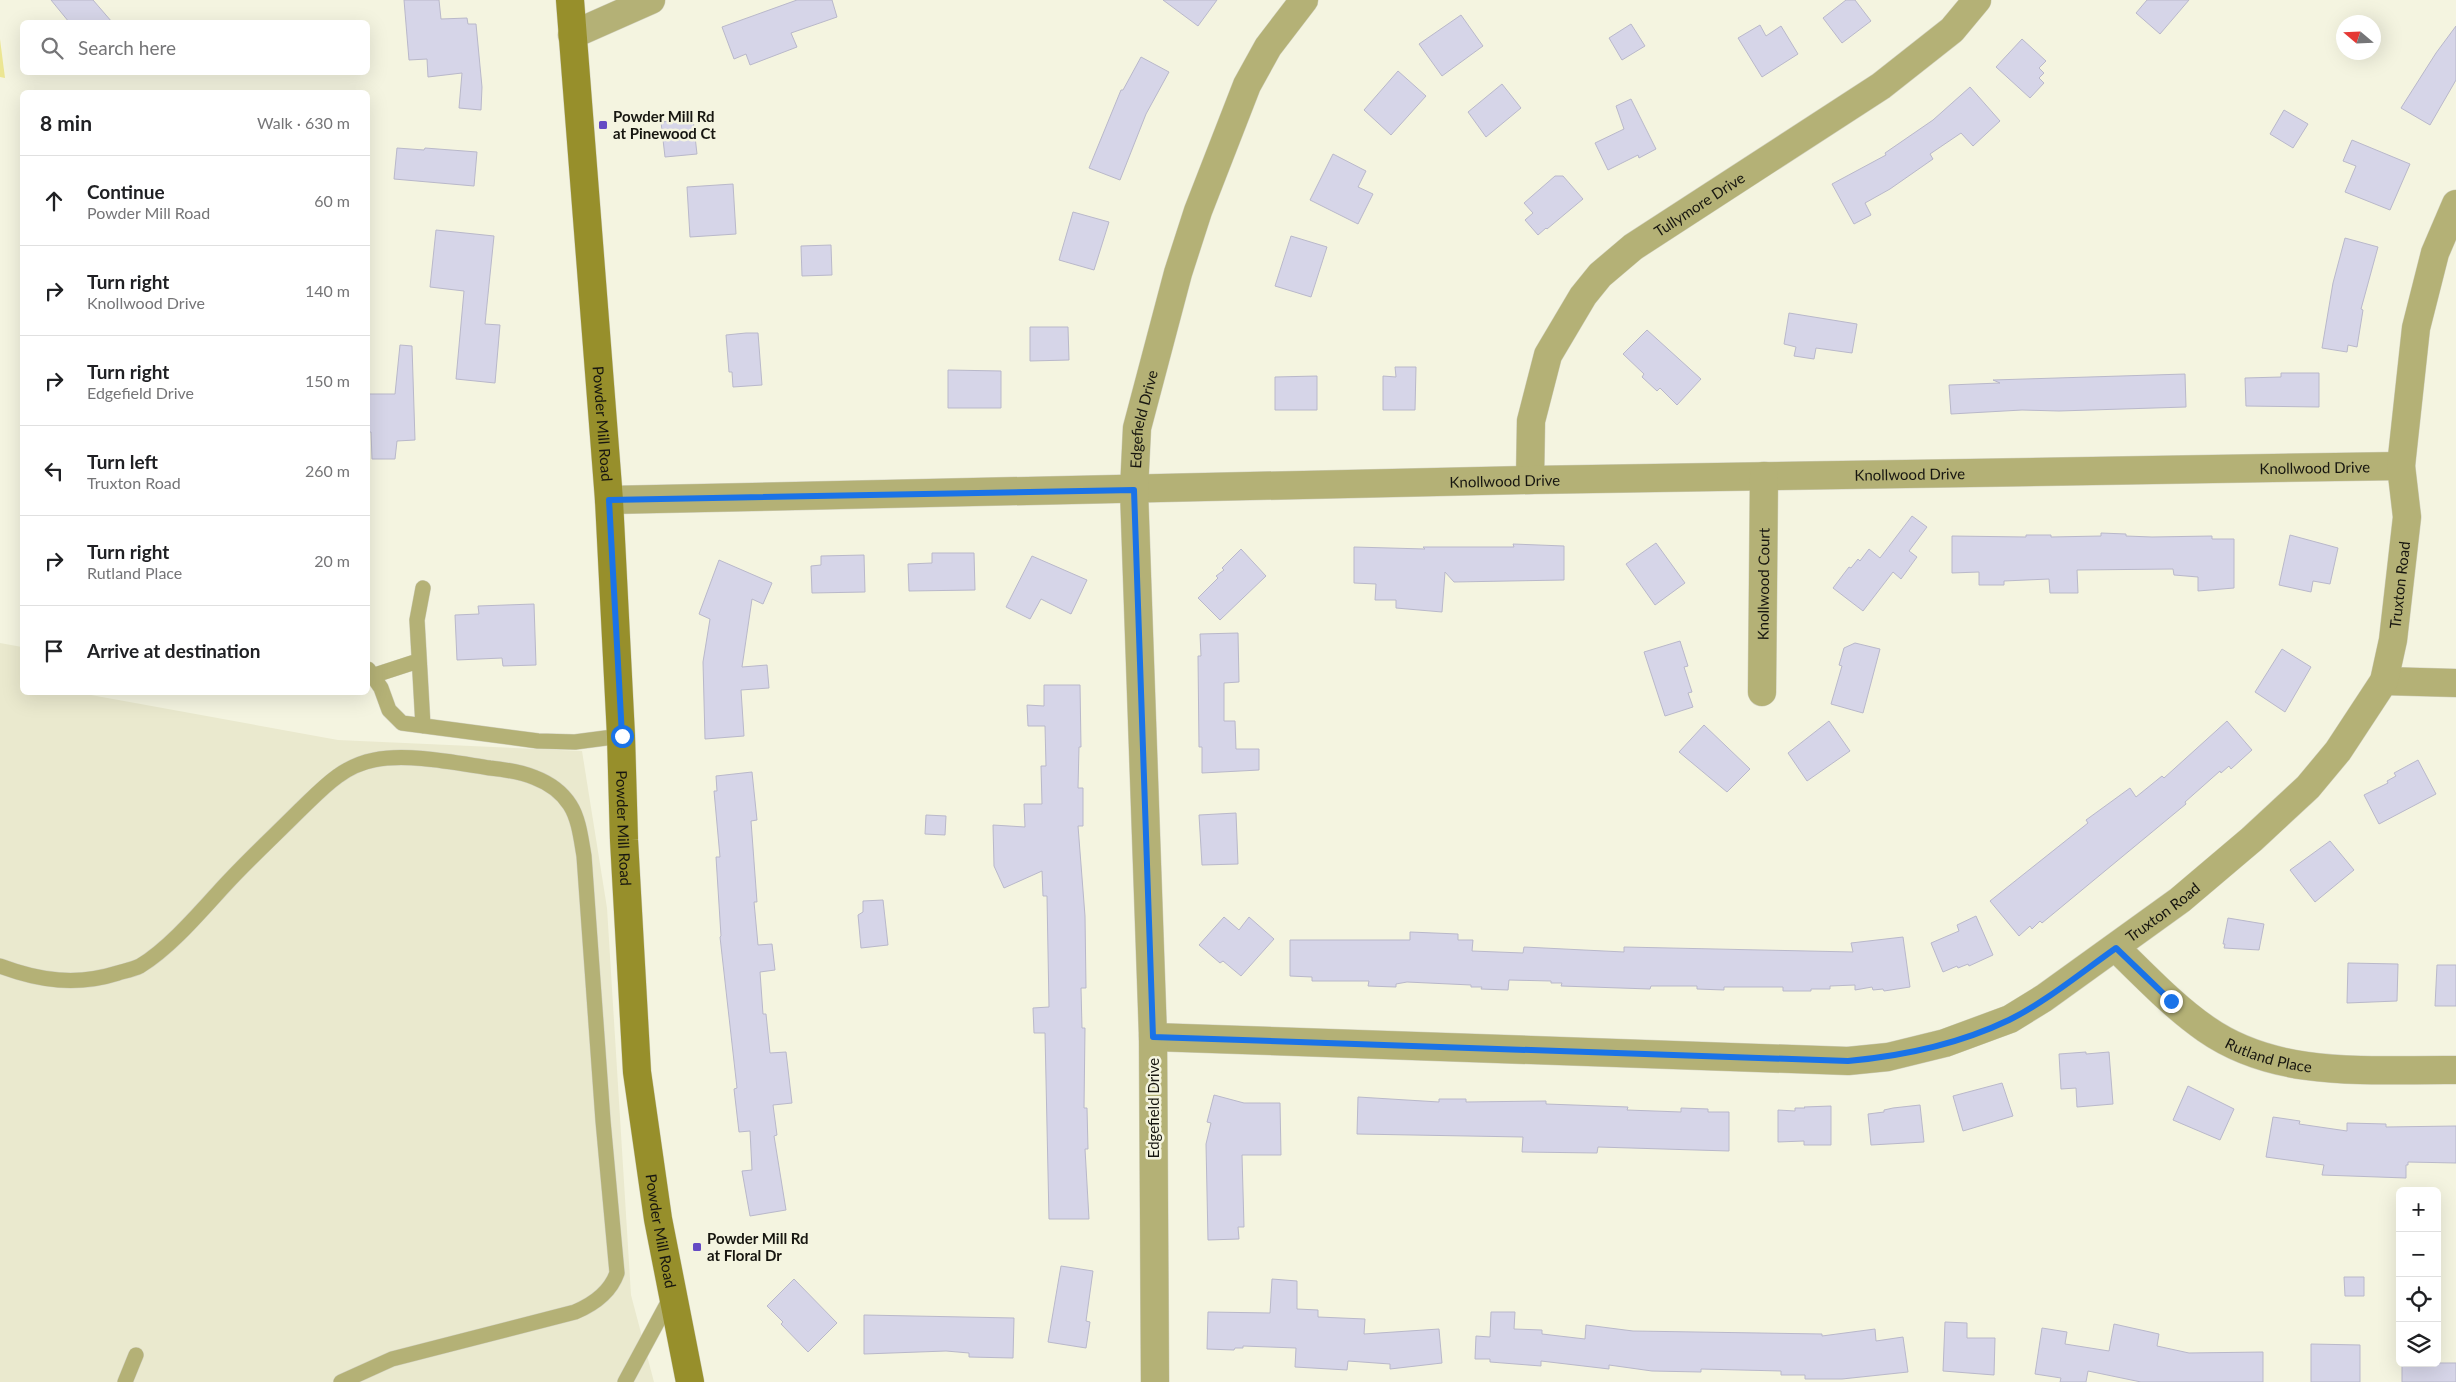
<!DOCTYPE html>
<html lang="en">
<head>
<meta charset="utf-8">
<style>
	body { margin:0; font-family:Lato,sans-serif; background:#f6f6f6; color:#202124 }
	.controls { position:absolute; right:15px; bottom:15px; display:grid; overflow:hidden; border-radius:8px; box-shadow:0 5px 20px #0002 }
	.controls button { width:45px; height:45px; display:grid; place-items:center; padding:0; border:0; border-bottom:1px solid #e0e0e0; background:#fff; color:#202124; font:25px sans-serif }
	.compass { position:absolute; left:2336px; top:15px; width:45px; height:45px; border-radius:50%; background:#fff; box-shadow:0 5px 20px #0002; rotate:289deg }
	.stop { position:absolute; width:15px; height:15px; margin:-11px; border:4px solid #1a73e8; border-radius:50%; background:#fff }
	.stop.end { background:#1a73e8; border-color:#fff; box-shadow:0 1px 5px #0008 }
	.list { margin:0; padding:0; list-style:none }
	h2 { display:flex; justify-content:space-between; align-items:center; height:65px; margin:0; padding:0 20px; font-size:21px }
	h2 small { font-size:16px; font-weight:400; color:#757577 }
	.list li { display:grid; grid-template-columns:32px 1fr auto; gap:15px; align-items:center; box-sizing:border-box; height:90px; padding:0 20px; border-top:1px solid #e0e0e0 }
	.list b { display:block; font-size:19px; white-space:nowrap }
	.list p { margin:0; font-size:16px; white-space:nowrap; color:#757577 }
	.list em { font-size:16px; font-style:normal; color:#757577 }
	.icon { flex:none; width:28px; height:28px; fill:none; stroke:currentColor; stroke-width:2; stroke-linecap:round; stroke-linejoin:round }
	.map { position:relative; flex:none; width:2456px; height:1382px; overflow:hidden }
	.search { position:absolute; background:#fff; box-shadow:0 5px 20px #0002; left:20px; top:20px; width:350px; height:55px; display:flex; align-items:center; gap:12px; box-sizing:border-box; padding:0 18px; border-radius:8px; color:#757577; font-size:19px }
	.panel { position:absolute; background:#fff; box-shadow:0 5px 20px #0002; left:20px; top:90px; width:350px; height:605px; border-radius:8px }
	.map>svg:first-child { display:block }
	.built { fill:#eae9ce }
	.green { fill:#ece693 }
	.building { fill:#d6d5e8; stroke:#b9b8ca }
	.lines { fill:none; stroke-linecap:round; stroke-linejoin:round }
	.service-casing { stroke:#d1d0bf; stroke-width:16 }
	.minor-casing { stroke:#d1d0bf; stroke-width:29 }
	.secondary-casing { stroke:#d1d0bf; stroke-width:29 }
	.service { stroke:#b4b176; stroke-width:15 }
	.minor { stroke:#b4b176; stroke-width:28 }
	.secondary { stroke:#978f2b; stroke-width:28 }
	.route { stroke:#1a73e8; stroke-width:6 }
	.poi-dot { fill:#654bc4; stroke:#f4f4e0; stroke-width:2 }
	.labels { text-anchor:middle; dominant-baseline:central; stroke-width:5; stroke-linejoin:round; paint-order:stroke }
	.poi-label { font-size:15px; font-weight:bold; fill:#171610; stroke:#f4f4e0; text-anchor:start }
	.street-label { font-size:15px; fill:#171610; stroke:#f4f4e0 }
</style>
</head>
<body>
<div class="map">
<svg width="2456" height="1382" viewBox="0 0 2456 1382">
	<rect width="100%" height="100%" fill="#f4f4e0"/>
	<!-- built -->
	<path class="built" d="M 0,643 L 22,647 L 22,692 L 80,693 L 338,740 L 582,751 L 607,908 L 631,1295 L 654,1382 L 0,1382 Z"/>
	<!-- green -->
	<path class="green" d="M 0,39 L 5,78 L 0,77 Z"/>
	<!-- building -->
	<path class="building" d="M 51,0 L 93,0 L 112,22 L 69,22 Z
		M 404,0 L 439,0 L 441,19 L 467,18 L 468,24 L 476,24 L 482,87 L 481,110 L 459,108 L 462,73 L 428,77 L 427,59 L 409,60 Z
		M 797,0 L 832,0 L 837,17 L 791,33 L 797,47 L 750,65 L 746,54 L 734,59 L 722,27 Z
		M 1163,0 L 1217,0 L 1198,26 Z
		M 1846,0 L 1855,0 L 1871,21 L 1842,43 L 1823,18 Z
		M 2147,0 L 2189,0 L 2160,34 L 2136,13 Z
		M 1461,15 L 1483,46 L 1442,76 L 1419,44 Z
		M 1631,24 L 1645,46 L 1622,60 L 1609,38 Z
		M 1760,25 L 1766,36 L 1781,26 L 1798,54 L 1762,77 L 1738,38 Z
		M 2456,26 L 2456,80 L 2430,125 L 2401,108 L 2436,53 Z
		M 2022,39 L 2046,61 L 2039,68 L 2044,73 L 2039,78 L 2044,83 L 2030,98 L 1996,67 Z
		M 1141,57 L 1169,72 L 1146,114 L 1120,180 L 1089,168 L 1121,90 L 1123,90 Z
		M 1398,71 L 1426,96 L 1391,135 L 1364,110 Z
		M 1502,84 L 1521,108 L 1486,137 L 1468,112 Z
		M 1970,87 L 2000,121 L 1973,146 L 1961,133 L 1930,154 L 1933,159 L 1890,189 L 1865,203 L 1871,215 L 1854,224 L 1832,184 L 1886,155 L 1885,153 L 1933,120 Z
		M 1631,99 L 1656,149 L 1639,158 L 1638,155 L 1608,170 L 1595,143 L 1624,129 L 1616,106 Z
		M 2284,110 L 2308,124 L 2293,148 L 2270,134 Z
		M 693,119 L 697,154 L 665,157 L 661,122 Z
		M 2352,140 L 2410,164 L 2390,210 L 2345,192 L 2356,166 L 2343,161 Z
		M 397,148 L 424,150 L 425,148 L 477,152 L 474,186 L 394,179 Z
		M 1333,154 L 1366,171 L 1358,187 L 1373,194 L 1358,224 L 1310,200 Z
		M 1555,176 L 1563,176 L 1583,199 L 1547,229 L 1546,228 L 1538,235 L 1525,220 L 1533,213 L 1524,203 Z
		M 733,184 L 736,234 L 690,237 L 687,187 Z
		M 1073,212 L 1109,222 L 1094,270 L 1059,260 Z
		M 436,230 L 494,236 L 485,324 L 500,325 L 495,383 L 456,379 L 464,291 L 430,287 Z
		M 1291,236 L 1327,247 L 1311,297 L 1275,286 Z
		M 2345,238 L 2378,247 L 2361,309 L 2363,310 L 2357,347 L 2348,345 L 2347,352 L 2322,348 L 2333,283 Z
		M 831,245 L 832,275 L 802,276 L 801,246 Z
		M 1789,313 L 1857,324 L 1852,353 L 1816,348 L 1814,359 L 1794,356 L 1796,347 L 1784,344 Z
		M 1030,327 L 1068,327 L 1069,360 L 1030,361 Z
		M 1647,330 L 1701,379 L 1677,405 L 1660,388 L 1657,391 L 1642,377 L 1644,374 L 1623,354 Z
		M 746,333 L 758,333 L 762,385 L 733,387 L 732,372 L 729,372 L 726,335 Z
		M 400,345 L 412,346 L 415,440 L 397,441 L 395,459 L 372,459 L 371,432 L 368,432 L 368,394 L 395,394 Z
		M 1395,367 L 1416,367 L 1415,410 L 1383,410 L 1383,376 L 1396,377 Z
		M 948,370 L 1001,371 L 1001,408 L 948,408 Z
		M 2281,373 L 2319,373 L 2319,407 L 2246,406 L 2245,378 L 2281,377 Z
		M 2185,374 L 2186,407 L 2059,411 L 2022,410 L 1951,414 L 1949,385 L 2000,383 L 1993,380 Z
		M 1317,376 L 1317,410 L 1275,410 L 1275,377 Z
		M 1912,516 L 1927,527 L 1909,551 L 1917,557 L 1901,579 L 1893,572 L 1863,611 L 1833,588 L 1849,567 L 1851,568 L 1858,559 L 1860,561 L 1869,549 L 1880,558 Z
		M 2101,533 L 2126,534 L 2126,536 L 2152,537 L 2212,536 L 2212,539 L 2234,539 L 2234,588 L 2198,591 L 2198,577 L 2174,575 L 2173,569 L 2077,570 L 2078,593 L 2050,593 L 2049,579 L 2004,581 L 2004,585 L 1979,585 L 1979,572 L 1952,573 L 1952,536 L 2026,537 L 2026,535 L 2051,535 L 2051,537 L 2101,536 Z
		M 2290,535 L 2338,548 L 2330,584 L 2313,581 L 2311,592 L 2279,585 Z
		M 1656,543 L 1685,583 L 1655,605 L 1626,564 Z
		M 1513,544 L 1564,546 L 1564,580 L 1454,582 L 1445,572 L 1442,612 L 1396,608 L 1396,600 L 1375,600 L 1376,584 L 1354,583 L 1354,547 L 1425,549 L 1423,547 L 1514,547 Z
		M 1241,549 L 1266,576 L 1220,620 L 1198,598 L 1218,578 L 1216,576 L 1224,570 L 1222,568 Z
		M 932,553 L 974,553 L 975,590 L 909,591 L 908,564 L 932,563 Z
		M 864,555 L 865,592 L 812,593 L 811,566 L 821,565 L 821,556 Z
		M 1032,556 L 1087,580 L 1071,614 L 1041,599 L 1030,619 L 1006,607 Z
		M 719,560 L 772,583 L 763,604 L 752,599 L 742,667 L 767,665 L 769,688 L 741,690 L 744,736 L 705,739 L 703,662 L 710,619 L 699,614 Z
		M 534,604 L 536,665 L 503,666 L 502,658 L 457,660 L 455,615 L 479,614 L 478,606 Z
		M 1238,633 L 1239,682 L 1224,683 L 1224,721 L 1235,721 L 1236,749 L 1259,749 L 1259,770 L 1202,773 L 1202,747 L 1199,747 L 1198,656 L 1201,656 L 1200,634 Z
		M 1680,641 L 1688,666 L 1684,667 L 1692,692 L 1688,693 L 1693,707 L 1665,716 L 1644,652 Z
		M 1855,643 L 1880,649 L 1863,713 L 1831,704 L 1842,666 L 1839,665 L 1844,648 Z
		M 2282,649 L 2311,667 L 2285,712 L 2255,692 Z
		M 1044,685 L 1080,685 L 1081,747 L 1079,747 L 1078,788 L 1083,788 L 1083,826 L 1078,826 L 1085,916 L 1086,988 L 1081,988 L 1082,1028 L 1085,1028 L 1084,1108 L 1087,1108 L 1088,1149 L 1085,1149 L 1089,1219 L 1049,1219 L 1045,1033 L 1034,1033 L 1033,1008 L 1049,1007 L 1047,896 L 1043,896 L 1042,871 L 1004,888 L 994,866 L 993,825 L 1025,827 L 1024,804 L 1042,804 L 1041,766 L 1046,766 L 1045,726 L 1028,726 L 1027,705 L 1044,706 Z
		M 1829,721 L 1850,751 L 1807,781 L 1788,753 Z
		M 2227,721 L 2252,750 L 2231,769 L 2229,766 L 2221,773 L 2220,771 L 2185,802 L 2186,804 L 2042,923 L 2040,921 L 2032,929 L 2030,926 L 2019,936 L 1990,901 L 2088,823 L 2086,820 L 2130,788 L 2136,797 L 2162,776 L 2164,778 Z
		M 1704,725 L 1750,769 L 1727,792 L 1679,752 Z
		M 2418,760 L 2436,794 L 2379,824 L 2364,795 L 2388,783 L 2387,781 L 2396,776 L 2394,773 Z
		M 752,772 L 757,820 L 751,821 L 757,902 L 754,902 L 758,945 L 772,944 L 775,970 L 760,972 L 763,1014 L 766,1014 L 770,1053 L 786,1052 L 792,1103 L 773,1105 L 777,1135 L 774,1136 L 786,1210 L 750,1216 L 742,1171 L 752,1170 L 750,1131 L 739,1132 L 734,1089 L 737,1088 L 720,937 L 721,936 L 716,857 L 720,857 L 714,791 L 717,791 L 716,776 Z
		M 1236,813 L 1238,864 L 1202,865 L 1199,815 Z
		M 926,815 L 946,816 L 945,835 L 925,834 Z
		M 2330,841 L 2354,870 L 2315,902 L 2290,870 Z
		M 883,900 L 888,945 L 861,948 L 858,915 L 863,912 L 863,901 Z
		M 1976,916 L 1993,955 L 1969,966 L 1968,964 L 1958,968 L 1957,966 L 1943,972 L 1931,943 L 1959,931 L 1957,925 Z
		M 1224,917 L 1239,930 L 1249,917 L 1274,939 L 1241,976 L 1223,961 L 1220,963 L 1199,945 Z
		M 2228,918 L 2264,924 L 2259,950 L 2224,948 L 2225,944 L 2223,944 Z
		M 1410,932 L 1458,934 L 1458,940 L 1473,940 L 1472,951 L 1523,953 L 1524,947 L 1624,952 L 1624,947 L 1853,952 L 1851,943 L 1903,937 L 1910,987 L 1884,991 L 1883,989 L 1873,990 L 1872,987 L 1855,990 L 1855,985 L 1830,986 L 1830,989 L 1811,989 L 1811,991 L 1783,991 L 1783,987 L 1724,987 L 1724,990 L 1697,989 L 1697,986 L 1651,986 L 1650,989 L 1561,986 L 1562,983 L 1551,983 L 1551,981 L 1509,980 L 1508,990 L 1481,989 L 1482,987 L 1471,987 L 1471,985 L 1407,982 L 1396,984 L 1396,987 L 1368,986 L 1369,981 L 1312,981 L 1312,977 L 1290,976 L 1290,940 L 1410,940 Z
		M 2348,963 L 2398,964 L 2397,1001 L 2347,1003 Z
		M 2437,965 L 2456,965 L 2456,1006 L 2435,1006 Z
		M 2086,1052 L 2086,1054 L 2109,1052 L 2113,1104 L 2077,1107 L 2076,1088 L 2061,1089 L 2059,1054 Z
		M 2002,1083 L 2013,1116 L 1963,1131 L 1953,1096 Z
		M 2188,1086 L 2234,1109 L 2220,1140 L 2173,1120 Z
		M 1214,1095 L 1244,1103 L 1280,1103 L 1281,1155 L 1242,1155 L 1244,1227 L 1238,1227 L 1239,1239 L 1208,1240 L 1206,1144 L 1211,1123 L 1207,1122 Z
		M 1358,1097 L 1439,1102 L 1439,1099 L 1466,1099 L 1466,1102 L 1546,1101 L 1546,1104 L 1628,1107 L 1627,1110 L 1681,1112 L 1681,1108 L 1708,1109 L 1708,1112 L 1729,1112 L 1729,1151 L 1598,1147 L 1597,1153 L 1522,1152 L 1523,1137 L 1357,1134 Z
		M 1920,1105 L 1924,1142 L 1871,1145 L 1868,1114 L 1884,1112 L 1884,1110 L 1893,1108 Z
		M 1831,1106 L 1831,1145 L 1804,1145 L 1804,1141 L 1778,1142 L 1778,1110 L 1795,1111 L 1795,1108 L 1805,1108 L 1804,1107 Z
		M 2273,1117 L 2300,1121 L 2299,1124 L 2347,1131 L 2347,1123 L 2386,1124 L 2386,1127 L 2456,1126 L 2456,1163 L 2408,1162 L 2408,1165 L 2406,1165 L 2406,1178 L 2322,1175 L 2324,1165 L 2266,1157 Z
		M 1061,1266 L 1093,1271 L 1086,1321 L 1090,1322 L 1086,1348 L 1048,1342 Z
		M 2344,1277 L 2364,1277 L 2364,1296 L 2345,1296 Z
		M 794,1279 L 837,1323 L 808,1352 L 781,1324 L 783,1322 L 767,1306 Z
		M 1272,1279 L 1297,1281 L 1297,1309 L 1318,1310 L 1318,1317 L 1365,1319 L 1364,1334 L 1439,1329 L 1442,1363 L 1390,1369 L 1390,1364 L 1348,1361 L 1347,1370 L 1295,1367 L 1296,1348 L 1243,1346 L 1243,1348 L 1235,1348 L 1234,1350 L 1207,1349 L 1208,1312 L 1270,1313 Z
		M 1491,1312 L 1515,1312 L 1514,1329 L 1542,1330 L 1542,1334 L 1585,1339 L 1586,1325 L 1633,1331 L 1822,1334 L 1822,1336 L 1875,1329 L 1876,1341 L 1903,1337 L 1908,1372 L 1842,1379 L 1805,1379 L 1805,1375 L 1781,1375 L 1781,1371 L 1701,1369 L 1701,1372 L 1652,1371 L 1609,1365 L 1609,1369 L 1541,1361 L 1541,1366 L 1490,1362 L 1490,1359 L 1475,1359 L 1476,1336 L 1490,1337 Z
		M 864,1315 L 1014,1318 L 1013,1358 L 969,1357 L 969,1353 L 946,1351 L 864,1354 Z
		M 1945,1322 L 1967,1323 L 1967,1338 L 1995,1338 L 1994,1375 L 1943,1371 Z
		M 2114,1324 L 2159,1334 L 2157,1346 L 2189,1353 L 2263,1352 L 2263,1382 L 2141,1382 L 2088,1371 L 2086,1382 L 2060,1382 L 2061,1378 L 2035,1374 L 2042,1328 L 2067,1332 L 2065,1344 L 2109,1351 Z
		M 2311,1344 L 2360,1345 L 2360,1382 L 2311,1382 Z
		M 2402,1363 L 2456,1363 L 2456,1382 L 2402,1382 Z"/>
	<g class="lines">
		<!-- service casing -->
		<g class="service-casing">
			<path id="service" d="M 368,669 L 381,688 L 389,710 L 402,723 L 538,741 L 575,742 L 621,736
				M 372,676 L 418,661
				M 423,726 L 417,620 L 423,588
				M 0,966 C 40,981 77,986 118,973 C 125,971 134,969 140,966 C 170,948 201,911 225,885 C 249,859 275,835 300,810 C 322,789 342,766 374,760 C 408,753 456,763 490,768 C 519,771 553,778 570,805 C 579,819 581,839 584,856 L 603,1121 L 617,1273 C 610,1293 594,1304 575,1312 L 392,1359 L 341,1382
				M 125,1382 L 136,1355
				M 625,1382 L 672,1295"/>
		</g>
		<!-- minor casing -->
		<g class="minor-casing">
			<g id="minor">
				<path d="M 572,35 L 651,0"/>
				<path id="s1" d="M 1530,480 L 1531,421 L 1548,355 L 1583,296 L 1600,275 L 1633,247 L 1881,86 L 1952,30 L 1977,0"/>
				<path id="s2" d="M 609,500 L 1530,480 L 2401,466"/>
				<path d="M 2384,681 L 2456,683"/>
				<path id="s3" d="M 1762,692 L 1764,476"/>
				<path id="s4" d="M 2116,948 C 2145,976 2173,1006 2206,1029 C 2279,1080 2372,1069 2456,1070"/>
				<path id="s5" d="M 1153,1037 L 1848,1061 L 1888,1057 L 1945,1043 L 2010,1019 L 2044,998 L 2180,900 L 2252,839 L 2308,787 L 2338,751 L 2384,681 L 2393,640 L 2407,517 L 2401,466 L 2416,328 L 2435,253 L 2456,204"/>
				<path id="s6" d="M 1155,1382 L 1153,1037 L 1134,490 L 1137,428 L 1178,273 L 1198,211 L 1247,85 L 1268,47 L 1304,0"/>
			</g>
		</g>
		<!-- secondary casing -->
		<g class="secondary-casing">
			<g id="secondary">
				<path id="s7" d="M 570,0 L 609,500 L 621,736 L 624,840 L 637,1072 L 658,1219 L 690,1382"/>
			</g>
		</g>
		<!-- service -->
		<use href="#service" class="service"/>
		<!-- minor -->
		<use href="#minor" class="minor"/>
		<!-- secondary -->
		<use href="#secondary" class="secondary"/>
	</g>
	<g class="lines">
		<!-- route -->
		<path class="route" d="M 622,736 L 609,500 L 1134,490 L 1153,1037 L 1848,1061 C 1903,1056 1959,1044 2009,1020 C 2047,1001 2082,972 2116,948 L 2171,1001"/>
	</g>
	<!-- markers -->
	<g class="poi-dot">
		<rect x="598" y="120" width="10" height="10" rx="2.5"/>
		<rect x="692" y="1242" width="10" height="10" rx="2.5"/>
	</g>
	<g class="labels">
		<!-- poi labels -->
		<g class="poi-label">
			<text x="613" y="116">Powder Mill Rd<tspan x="613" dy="17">at Pinewood Ct</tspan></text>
			<text x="707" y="1238">Powder Mill Rd<tspan x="707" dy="17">at Floral Dr</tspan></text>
		</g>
		<!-- street labels -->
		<g class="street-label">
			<text stroke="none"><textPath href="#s1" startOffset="345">Tullymore Drive</textPath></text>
			<text stroke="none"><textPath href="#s6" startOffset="964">Edgefield Drive</textPath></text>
			<text stroke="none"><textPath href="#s7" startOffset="425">Powder Mill Road</textPath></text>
			<text stroke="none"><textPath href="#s2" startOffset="1706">Knollwood Drive</textPath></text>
			<text stroke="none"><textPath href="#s2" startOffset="1301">Knollwood Drive</textPath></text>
			<text stroke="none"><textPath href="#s2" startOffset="896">Knollwood Drive</textPath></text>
			<text stroke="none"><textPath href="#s3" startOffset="108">Knollwood Court</textPath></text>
			<text stroke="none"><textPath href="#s5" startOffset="1470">Truxton Road</textPath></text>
			<text stroke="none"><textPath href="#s7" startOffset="830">Powder Mill Road</textPath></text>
			<text stroke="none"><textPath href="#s5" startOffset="1050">Truxton Road</textPath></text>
			<text stroke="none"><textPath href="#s4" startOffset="190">Rutland Place</textPath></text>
			<text transform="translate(1153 1108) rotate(-90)">Edgefield Drive</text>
			<text stroke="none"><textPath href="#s7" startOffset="1235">Powder Mill Road</textPath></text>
		</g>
	</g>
</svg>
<div class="controls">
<button>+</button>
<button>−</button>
<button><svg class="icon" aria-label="locate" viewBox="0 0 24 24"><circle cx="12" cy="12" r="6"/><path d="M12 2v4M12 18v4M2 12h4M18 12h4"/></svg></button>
<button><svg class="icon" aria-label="layers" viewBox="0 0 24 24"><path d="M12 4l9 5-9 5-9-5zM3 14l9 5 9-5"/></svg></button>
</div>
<svg class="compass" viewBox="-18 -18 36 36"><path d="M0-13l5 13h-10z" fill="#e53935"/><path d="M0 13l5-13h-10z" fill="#757577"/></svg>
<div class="stop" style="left:622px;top:736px"></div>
<div class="stop end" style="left:2171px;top:1001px"></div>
<div class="search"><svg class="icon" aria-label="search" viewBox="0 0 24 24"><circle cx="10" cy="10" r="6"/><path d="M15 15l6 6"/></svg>Search here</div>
<section class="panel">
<h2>8 min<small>Walk · 630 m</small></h2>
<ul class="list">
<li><svg class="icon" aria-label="ahead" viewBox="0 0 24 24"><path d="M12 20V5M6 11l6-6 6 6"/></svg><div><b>Continue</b><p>Powder Mill Road</p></div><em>60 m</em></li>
<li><svg class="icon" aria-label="right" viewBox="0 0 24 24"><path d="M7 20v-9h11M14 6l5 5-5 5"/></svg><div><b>Turn right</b><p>Knollwood Drive</p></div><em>140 m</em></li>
<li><svg class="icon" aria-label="right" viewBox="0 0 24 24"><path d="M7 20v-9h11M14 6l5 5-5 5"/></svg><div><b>Turn right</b><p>Edgefield Drive</p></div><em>150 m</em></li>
<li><svg class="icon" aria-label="left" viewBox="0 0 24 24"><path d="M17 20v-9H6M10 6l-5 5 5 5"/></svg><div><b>Turn left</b><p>Truxton Road</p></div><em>260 m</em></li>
<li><svg class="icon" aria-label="right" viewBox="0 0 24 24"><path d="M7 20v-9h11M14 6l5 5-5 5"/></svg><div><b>Turn right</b><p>Rutland Place</p></div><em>20 m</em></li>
<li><svg class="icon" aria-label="arrive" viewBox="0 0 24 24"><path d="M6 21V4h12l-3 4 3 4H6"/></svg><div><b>Arrive at destination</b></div></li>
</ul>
</section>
</div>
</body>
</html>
